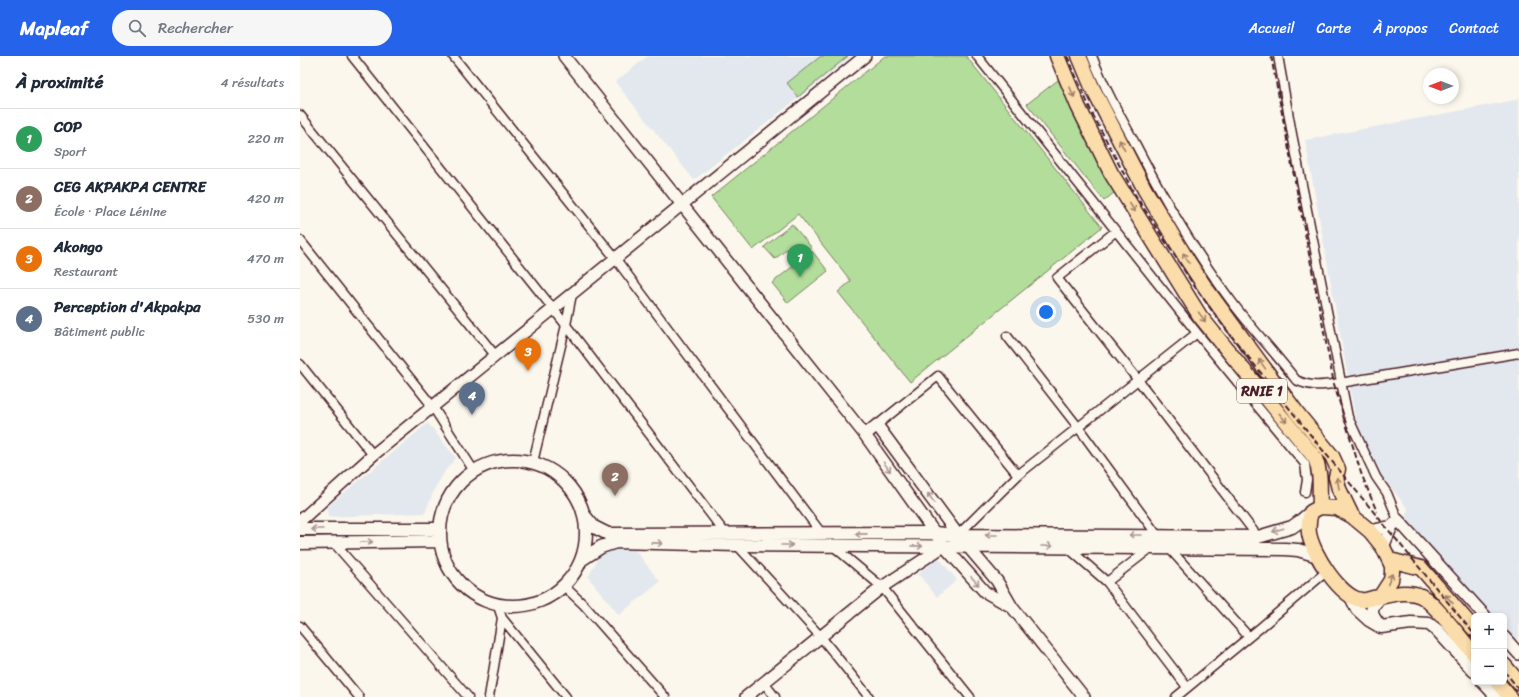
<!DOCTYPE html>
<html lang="fr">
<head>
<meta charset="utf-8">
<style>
	body { margin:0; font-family:Sriracha,sans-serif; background:#f6f6f7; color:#1f2937 }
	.controls { position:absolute; right:12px; bottom:12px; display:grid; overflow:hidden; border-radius:6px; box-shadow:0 2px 6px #0003 }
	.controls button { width:36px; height:36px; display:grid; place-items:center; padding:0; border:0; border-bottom:1px solid #e0e1e3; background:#fff; color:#1f2937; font:20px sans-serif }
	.compass { position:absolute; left:1123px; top:12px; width:36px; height:36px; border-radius:50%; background:#fff; box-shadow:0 2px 6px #0003; rotate:270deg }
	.you { position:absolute; left:746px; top:256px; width:14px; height:14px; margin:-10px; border:3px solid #fff; border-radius:50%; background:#1a73e8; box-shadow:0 0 0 6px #1a73e833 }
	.badge { display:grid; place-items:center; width:26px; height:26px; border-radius:50%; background:#2563eb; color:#fff; font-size:13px; font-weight:700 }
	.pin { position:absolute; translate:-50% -33px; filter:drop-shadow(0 1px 2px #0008) }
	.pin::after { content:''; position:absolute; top:21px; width:14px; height:12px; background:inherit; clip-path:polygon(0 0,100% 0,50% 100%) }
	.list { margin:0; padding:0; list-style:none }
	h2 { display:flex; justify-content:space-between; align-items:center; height:52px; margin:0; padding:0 16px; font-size:17px }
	h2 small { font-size:13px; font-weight:400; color:#747a83 }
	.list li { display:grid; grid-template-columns:26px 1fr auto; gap:12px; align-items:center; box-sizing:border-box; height:60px; padding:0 16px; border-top:1px solid #e0e1e3 }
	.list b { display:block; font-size:15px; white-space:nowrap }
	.list p { margin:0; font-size:13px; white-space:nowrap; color:#747a83 }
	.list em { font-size:13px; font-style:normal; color:#747a83 }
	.icon { flex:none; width:22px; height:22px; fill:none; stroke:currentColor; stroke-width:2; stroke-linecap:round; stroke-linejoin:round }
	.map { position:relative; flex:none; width:1219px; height:641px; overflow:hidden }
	header { display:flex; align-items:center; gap:24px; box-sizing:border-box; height:56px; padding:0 20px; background:#2563eb; color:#fff }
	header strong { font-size:19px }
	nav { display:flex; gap:22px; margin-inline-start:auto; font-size:14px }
	.search { width:280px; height:36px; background:#f6f6f7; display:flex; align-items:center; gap:10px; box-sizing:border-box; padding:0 14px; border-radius:22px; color:#747a83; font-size:15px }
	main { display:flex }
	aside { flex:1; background:#fff }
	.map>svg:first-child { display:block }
	.built { fill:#e3e8ee }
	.green { fill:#b2dd9b; stroke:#7e7e63 }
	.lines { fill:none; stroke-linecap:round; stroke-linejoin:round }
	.minor-casing { stroke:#4a1f2b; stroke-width:11 }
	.tertiary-casing { stroke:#4a1f2b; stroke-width:14 }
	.secondary-casing { stroke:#4a1f2b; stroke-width:15 }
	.trunk-casing { stroke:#4a1f2b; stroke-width:17 }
	.minor { stroke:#fbf7ec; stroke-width:8 }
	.tertiary { stroke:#fbf7ec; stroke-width:11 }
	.secondary { stroke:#fbf7ec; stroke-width:12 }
	.trunk { stroke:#faddab; stroke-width:14 }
	.rail { stroke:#4a1f2b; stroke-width:2; stroke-dasharray:6 3; stroke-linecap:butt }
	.oneway { stroke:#a27e6b }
	.oneway2 { stroke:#ab9695 }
	.labels { text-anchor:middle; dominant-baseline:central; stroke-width:4; stroke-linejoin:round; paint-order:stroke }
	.shield { fill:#fbf7ec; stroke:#7f6065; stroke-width:1 }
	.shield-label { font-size:14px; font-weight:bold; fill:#4a1f2b }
</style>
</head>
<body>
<header>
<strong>Mapleaf</strong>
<div class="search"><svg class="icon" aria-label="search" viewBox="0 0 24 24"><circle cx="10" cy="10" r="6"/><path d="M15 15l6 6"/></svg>Rechercher</div>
<nav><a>Accueil</a><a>Carte</a><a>À propos</a><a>Contact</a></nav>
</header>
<main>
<aside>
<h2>À proximité<small>4 résultats</small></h2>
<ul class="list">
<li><span class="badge" style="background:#2e9e5b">1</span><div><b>COP</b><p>Sport</p></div><em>220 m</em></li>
<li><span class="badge" style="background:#8d6e63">2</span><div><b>CEG AKPAKPA CENTRE</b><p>École · Place Lénine</p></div><em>420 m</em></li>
<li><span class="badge" style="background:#e8710a">3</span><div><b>Akongo</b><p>Restaurant</p></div><em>470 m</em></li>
<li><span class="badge" style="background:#5c6f8a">4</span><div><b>Perception d'Akpakpa</b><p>Bâtiment public</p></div><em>530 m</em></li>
</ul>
</aside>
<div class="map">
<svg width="1219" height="641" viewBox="0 0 1219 641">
	<rect width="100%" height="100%" fill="#fbf7ec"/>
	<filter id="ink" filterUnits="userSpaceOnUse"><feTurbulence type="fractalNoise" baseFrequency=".025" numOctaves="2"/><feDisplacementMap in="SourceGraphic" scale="8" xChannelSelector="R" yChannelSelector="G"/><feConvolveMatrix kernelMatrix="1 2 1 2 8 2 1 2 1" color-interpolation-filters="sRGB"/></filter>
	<g filter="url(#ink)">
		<!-- built -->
		<path class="built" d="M 348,0 L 552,0 L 394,124 L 315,26 Z
			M 1219,40 L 1219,582 L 1209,586 L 1204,580 L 1204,560 L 1187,560 L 1105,461 L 1108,453 L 1061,394 L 1005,84 L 1216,44 Z
			M 128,367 L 156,402 L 145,415 L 134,434 L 125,457 L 28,461 L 27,451 Z
			M 333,491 L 360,526 L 319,559 L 288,521 L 301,497 L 309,492 Z
			M 638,501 L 657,524 L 637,541 L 618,518 Z"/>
		<!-- green -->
		<path class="green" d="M 521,0 L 548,0 L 498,41 L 487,27 Z
			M 585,0 L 666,0 L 802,171 L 610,326 L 538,236 L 551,225 L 498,158 L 453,194 L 411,141 Z
			M 758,24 L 815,136 L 804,145 L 727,48 Z
			M 492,168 L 512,192 L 496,205 L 487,193 L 475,203 L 464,191 Z
			M 512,195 L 528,215 L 488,247 L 472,227 Z"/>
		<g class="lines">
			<!-- minor casing -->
			<g class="minor-casing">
				<path id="minor" d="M 52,0 L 266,269 L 425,477
					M 153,0 L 315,202 L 522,478
					M 677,0 L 897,277 L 1005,408 L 1007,424 L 1005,436
					M 792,0 C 804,31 819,58 835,87 C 864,143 896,199 935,250 C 954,275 977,299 996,324 C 1012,332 1024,329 1040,327 L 1219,297
					M 978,0 L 992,78 L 1048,361 L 1076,421 L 1087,437 L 1098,464
					M 0,59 L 195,299
					M 816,175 L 757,222 L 838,324 L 958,481
					M 0,184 L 133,351 L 174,415
					M 707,280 L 778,371 L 857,479
					M 0,308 L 73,399
					M 577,369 L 638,320 L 718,419
					M 233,406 L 266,269 L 272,238
					M 658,479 L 718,419 L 897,277
					M 34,487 L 168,641
					M 437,489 L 521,581 L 569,641
					M 533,490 L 582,531 L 670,641
					M 767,491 L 807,526 L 887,631
					M 869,492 L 949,581
					M 807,526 L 852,491
					M 264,530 L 284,549 L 365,641
					M 202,562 L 266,641
					M 0,570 L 59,641
					M 464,627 L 475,641
					M 189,641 L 202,562 L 198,550
					M 876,641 L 960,572 L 1027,515"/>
			</g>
			<!-- tertiary casing -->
			<g class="tertiary-casing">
				<path id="tertiary" d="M 264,0 L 565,379 L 644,490 L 685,536 L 712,551
					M 565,379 L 577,369 L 658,479 L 697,525 L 712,551 L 784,641
					M 0,465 L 73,399 L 565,0
					M 1070,475 L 1092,470
					M 1083,491 L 1092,470 L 1098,464 L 1185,560
					M 1204,581 L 1219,598
					M 446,641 L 582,531 L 644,490"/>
			</g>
			<!-- secondary casing -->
			<g class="secondary-casing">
				<path id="secondary" d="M140 477a73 73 0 1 1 146 0a73 73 0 1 1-146 0Z
					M 284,459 L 294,471 L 308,478 L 634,477 L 658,479 L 958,481 L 992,471 L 999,466 L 1011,456
					M 0,473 L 140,473
					M 0,487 L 140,485
					M 281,504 L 301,491 L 316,486 L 437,489 L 985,493 L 998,494 L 1018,500
					M 1051,541 L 1057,553 L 1069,564 L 1081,571 L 1111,567 L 1129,568 L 1138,575 L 1174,615
					M 1079,569 C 1069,556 1070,554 1080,541
					M 1183,626 L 1197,641"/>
			</g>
			<!-- trunk casing -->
			<g class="trunk-casing">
				<path id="trunk" d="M 757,0 L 778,50 L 811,117 L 900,260 L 1015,402 C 1022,418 1019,434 1020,451 L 1011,456 C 1009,463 1008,470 1009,477 C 1012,497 1040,541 1061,544 C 1065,545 1069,543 1073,542 C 1088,540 1106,533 1121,540 C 1136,548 1162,584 1174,598
					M 779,0 L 792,31 L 845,134 L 888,205 L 907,234 L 997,357 L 1032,400 L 1038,413 L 1036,421 L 1039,433 L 1052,460 L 1070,475 L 1083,491 L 1092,510 L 1092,517 L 1091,524 L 1080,541
					M 1020,451 L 1037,452 L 1052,460
					M 1090,504 L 1121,512 L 1174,573
					M 1204,609 L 1219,627
					M 1197,626 L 1210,641"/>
			</g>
			<!-- minor -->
			<use href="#minor" class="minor"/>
			<!-- tertiary -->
			<use href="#tertiary" class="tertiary"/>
			<!-- secondary -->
			<use href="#secondary" class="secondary"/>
			<!-- trunk -->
			<use href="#trunk" class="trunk"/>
			<!-- rail -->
			<path class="rail" d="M 767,0 L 792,57 L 834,137 L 895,231 L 921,267 L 1021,392 L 1174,578
				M 971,0 L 1034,328 L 1061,417 L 1077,456
				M 1204,615 L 1219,633"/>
		</g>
		<!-- one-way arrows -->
		<defs><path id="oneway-shaft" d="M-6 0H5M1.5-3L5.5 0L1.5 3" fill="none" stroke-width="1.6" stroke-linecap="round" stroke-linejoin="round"/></defs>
		<g class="oneway">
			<use href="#oneway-shaft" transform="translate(772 36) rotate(67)"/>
			<use href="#oneway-shaft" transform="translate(822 89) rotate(-117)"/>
			<use href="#oneway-shaft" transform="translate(832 151) rotate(57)"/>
			<use href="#oneway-shaft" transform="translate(886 202) rotate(-122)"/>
			<use href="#oneway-shaft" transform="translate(902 261) rotate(54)"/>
			<use href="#oneway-shaft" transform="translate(962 308) rotate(-126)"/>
			<use href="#oneway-shaft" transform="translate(983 362) rotate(51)"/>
			<use href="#oneway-shaft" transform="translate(1038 427) rotate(-100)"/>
			<use href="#oneway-shaft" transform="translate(1090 523) rotate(-68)"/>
			<use href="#oneway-shaft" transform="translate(1149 543) rotate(-132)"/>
		</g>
		<g class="oneway2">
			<use href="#oneway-shaft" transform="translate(587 411) rotate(55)"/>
			<use href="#oneway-shaft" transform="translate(631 442) rotate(-126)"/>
			<use href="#oneway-shaft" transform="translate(17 473) rotate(-180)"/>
			<use href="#oneway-shaft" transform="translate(978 474) rotate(162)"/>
			<use href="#oneway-shaft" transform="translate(561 478) rotate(179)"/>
			<use href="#oneway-shaft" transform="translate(691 479) rotate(-180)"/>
			<use href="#oneway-shaft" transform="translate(835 479) rotate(-180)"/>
			<use href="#oneway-shaft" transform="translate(67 486) rotate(-1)"/>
			<use href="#oneway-shaft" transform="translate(357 487) rotate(1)"/>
			<use href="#oneway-shaft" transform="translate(487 489)"/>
			<use href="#oneway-shaft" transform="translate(617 490) rotate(1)"/>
			<use href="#oneway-shaft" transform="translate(747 490)"/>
			<use href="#oneway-shaft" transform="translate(675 525) rotate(48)"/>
		</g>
	</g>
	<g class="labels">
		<!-- shield labels -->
		<rect class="shield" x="937" y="323" width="50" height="24" rx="3"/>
		<g class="shield-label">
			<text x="962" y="335">RNIE 1</text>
		</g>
	</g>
</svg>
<div class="controls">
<button>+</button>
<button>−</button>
</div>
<svg class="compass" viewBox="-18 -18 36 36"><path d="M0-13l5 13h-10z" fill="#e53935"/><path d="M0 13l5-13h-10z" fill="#747a83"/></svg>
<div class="you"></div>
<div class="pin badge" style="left:500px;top:221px;background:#2e9e5b">1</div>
<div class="pin badge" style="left:315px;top:440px;background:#8d6e63">2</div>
<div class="pin badge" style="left:228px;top:315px;background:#e8710a">3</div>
<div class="pin badge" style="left:172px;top:359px;background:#5c6f8a">4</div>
</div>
</main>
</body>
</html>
